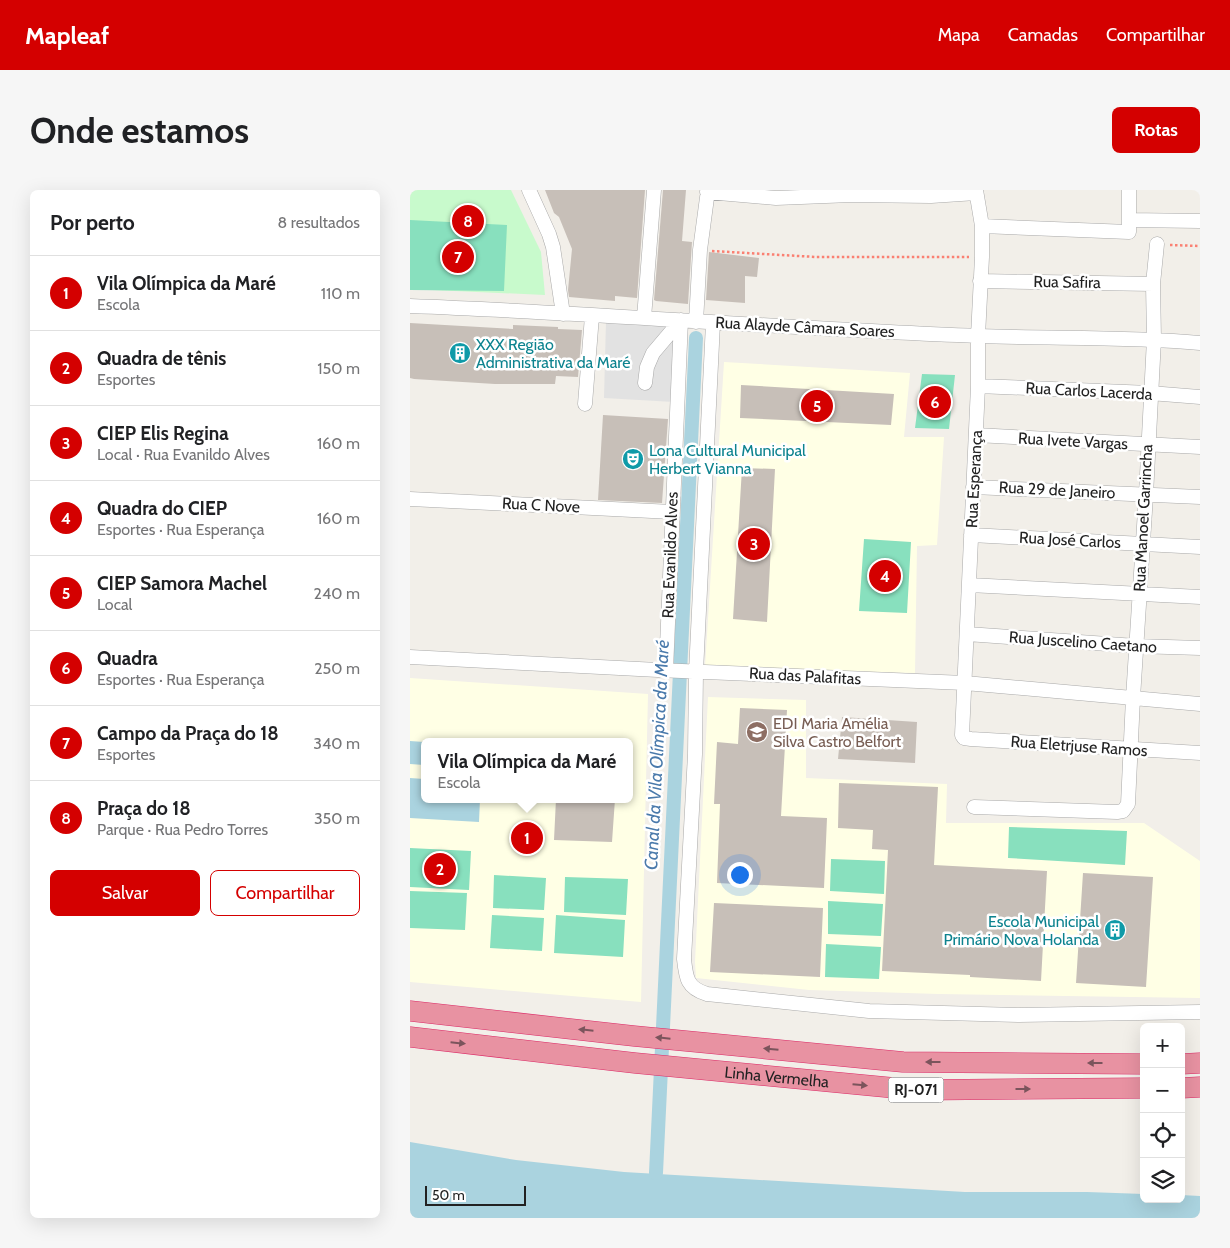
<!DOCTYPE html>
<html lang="pt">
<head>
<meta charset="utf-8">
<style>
	body { margin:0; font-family:Cabin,sans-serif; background:#f6f6f6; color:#202124 }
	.controls { position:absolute; right:15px; bottom:15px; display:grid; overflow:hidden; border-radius:8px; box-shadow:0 5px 20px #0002 }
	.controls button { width:45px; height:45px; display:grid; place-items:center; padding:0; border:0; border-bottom:1px solid #e0e0e0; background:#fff; color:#202124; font:25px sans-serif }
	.scale { position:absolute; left:15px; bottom:12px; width:101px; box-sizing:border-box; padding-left:5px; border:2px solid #222; border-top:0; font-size:14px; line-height:18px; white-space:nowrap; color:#222; -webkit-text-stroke:4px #fff; paint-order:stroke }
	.you { position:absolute; left:329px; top:684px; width:18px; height:18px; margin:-12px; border:4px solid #fff; border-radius:50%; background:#1a73e8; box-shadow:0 0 0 8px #1a73e833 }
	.badge { display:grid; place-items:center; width:32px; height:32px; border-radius:50%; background:#d40000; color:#fff; font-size:16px; font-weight:700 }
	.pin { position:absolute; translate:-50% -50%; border:2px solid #fff; box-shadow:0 1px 5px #0006 }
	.popup { position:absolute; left:11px; top:548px; width:212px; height:65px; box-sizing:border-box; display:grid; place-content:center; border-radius:8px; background:#fff; filter:drop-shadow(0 1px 4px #0005); font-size:16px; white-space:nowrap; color:#757577 }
	.popup b { font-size:19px; color:#202124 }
	.popup::after { content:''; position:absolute; left:50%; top:100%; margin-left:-10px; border:10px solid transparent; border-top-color:#fff }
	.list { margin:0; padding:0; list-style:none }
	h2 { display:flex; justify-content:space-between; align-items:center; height:65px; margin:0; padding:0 20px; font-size:21px }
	h2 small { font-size:16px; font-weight:400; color:#757577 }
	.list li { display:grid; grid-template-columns:32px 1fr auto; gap:15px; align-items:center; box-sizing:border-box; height:75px; padding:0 20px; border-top:1px solid #e0e0e0 }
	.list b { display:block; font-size:19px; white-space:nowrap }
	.list p { margin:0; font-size:16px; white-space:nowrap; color:#757577 }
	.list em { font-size:16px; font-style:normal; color:#757577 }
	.actions { display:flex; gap:10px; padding:15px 20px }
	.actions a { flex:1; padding:11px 0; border:1px solid #d40000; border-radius:8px; text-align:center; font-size:18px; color:#d40000 }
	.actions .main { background:#d40000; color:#fff }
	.icon { flex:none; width:28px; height:28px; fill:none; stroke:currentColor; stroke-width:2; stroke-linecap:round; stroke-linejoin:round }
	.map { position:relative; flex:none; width:790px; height:1028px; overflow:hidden; border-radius:8px }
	header { display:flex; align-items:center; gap:30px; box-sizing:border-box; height:70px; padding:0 25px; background:#d40000; color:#fff }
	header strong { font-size:24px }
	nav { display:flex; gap:28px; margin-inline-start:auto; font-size:18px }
	.intro { display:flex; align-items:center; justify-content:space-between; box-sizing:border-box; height:120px; padding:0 30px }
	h1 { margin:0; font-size:35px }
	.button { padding:12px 22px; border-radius:8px; background:#d40000; color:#fff; font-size:18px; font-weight:700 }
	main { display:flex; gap:30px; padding:0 30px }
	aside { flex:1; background:#fff; border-radius:8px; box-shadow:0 5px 20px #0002 }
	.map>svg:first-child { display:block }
	.education { fill:#ffffe5; fill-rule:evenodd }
	.park { fill:#c8facc }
	.pitch { fill:#88e0be }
	.parking { fill:#e2e2e2 }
	.water { fill:#aad3df }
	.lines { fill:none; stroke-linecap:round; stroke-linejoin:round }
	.canal { stroke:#aad3df; stroke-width:14 }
	.building { fill:#c7bfb8 }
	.minor-casing { stroke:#a9a9a9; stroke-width:15 }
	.highway-casing { stroke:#dc2a67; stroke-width:21 }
	.path { stroke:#fa8072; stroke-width:2.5; stroke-dasharray:2.5 2.5; stroke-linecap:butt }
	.minor { stroke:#fff; stroke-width:14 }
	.highway { stroke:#e892a2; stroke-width:20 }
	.oneway { fill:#7b545c }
	.labels { text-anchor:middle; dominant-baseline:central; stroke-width:5; stroke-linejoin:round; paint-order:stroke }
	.shield { fill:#fff; stroke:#646464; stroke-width:1 }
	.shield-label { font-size:15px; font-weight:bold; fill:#222 }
	.street-label { font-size:16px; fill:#222; stroke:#fff }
	.culture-label { font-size:16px; fill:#0d838f; stroke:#fff; text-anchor:start }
	.education-label { font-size:16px; fill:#785e54; stroke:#fff; text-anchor:start }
	.water-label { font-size:18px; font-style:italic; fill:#4a7aab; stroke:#fff }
</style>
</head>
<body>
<header>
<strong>Mapleaf</strong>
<nav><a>Mapa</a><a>Camadas</a><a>Compartilhar</a></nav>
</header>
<div class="intro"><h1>Onde estamos</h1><a class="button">Rotas</a></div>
<main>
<aside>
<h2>Por perto<small>8 resultados</small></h2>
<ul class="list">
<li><span class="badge">1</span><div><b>Vila Olímpica da Maré</b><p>Escola</p></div><em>110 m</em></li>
<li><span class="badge">2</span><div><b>Quadra de tênis</b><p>Esportes</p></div><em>150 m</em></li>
<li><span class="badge">3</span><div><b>CIEP Elis Regina</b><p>Local · Rua Evanildo Alves</p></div><em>160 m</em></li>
<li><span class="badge">4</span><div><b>Quadra do CIEP</b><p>Esportes · Rua Esperança</p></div><em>160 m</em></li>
<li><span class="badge">5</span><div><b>CIEP Samora Machel</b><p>Local</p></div><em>240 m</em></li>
<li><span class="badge">6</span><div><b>Quadra</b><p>Esportes · Rua Esperança</p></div><em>250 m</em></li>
<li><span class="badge">7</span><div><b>Campo da Praça do 18</b><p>Esportes</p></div><em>340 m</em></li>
<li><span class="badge">8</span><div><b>Praça do 18</b><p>Parque · Rua Pedro Torres</p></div><em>350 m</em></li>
</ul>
<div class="actions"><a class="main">Salvar</a><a>Compartilhar</a></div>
</aside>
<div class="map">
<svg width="790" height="1028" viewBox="0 0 790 1028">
	<rect width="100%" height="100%" fill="#f2efe9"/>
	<!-- education -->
	<path class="education" d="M 314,172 L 500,183 L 494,247 L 534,247 L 527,355 L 507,356 L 505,483 L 295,477 Z
		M 0,488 L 238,504 L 231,812 L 0,792 ZM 14,552 L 220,552 L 220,609 L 14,609 Z
		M 298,507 L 396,510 L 396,588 L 537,594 L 536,633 L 734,633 L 790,671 L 790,808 L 529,804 L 399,800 L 286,788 L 285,772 Z"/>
	<!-- park -->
	<path class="park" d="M 0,0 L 101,0 L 131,62 L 135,105 L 0,99 Z"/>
	<!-- pitch -->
	<path class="pitch" d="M 0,30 L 97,35 L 94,101 L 0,100 Z
		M 512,184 L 545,185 L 539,239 L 505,238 Z
		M 454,349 L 501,352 L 497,423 L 449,421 Z
		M 599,637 L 717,641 L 715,675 L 598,668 Z
		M 0,658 L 61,661 L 59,700 L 0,697 Z
		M 421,669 L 475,671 L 474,704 L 420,701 Z
		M 84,685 L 136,688 L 134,720 L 83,718 Z
		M 155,687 L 218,689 L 216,725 L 154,722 Z
		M 0,701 L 57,703 L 55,740 L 0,738 Z
		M 418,711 L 473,714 L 471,746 L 418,744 Z
		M 82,725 L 134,728 L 132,761 L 80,758 Z
		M 146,725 L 215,730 L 213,767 L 144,763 Z
		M 416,754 L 471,757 L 469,789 L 415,787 Z"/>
	<!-- parking -->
	<path class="parking" d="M 196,131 L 266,137 L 264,212 L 194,208 Z"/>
	<!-- water -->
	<path class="water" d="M 0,551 L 14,552 L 14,575 L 0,574 Z
		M 0,588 L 14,589 L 14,609 L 70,609 L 69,632 L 0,628 Z
		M 0,952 L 106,970 L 214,982 L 555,1002 L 677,1002 L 734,1004 L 734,1009 L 771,1009 L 771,1005 L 790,1006 L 790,1028 L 0,1028 Z"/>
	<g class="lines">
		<!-- canal -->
		<path class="canal" d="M 246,983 L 286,148"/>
	</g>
	<!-- building -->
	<path class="building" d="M 135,0 L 235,0 L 227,108 L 205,106 L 205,111 L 159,107 L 158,100 L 162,59 L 149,27 L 144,23 Z
		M 253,0 L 276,0 L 272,51 L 282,52 L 278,114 L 246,111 L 244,110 Z
		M 299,62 L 349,68 L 347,87 L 335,86 L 335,113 L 296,110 Z
		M 0,133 L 103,139 L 103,135 L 148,137 L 148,139 L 172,140 L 168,187 L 146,186 L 145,194 L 85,194 L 4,189 L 0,188 Z
		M 331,195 L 484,204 L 481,235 L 330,228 Z
		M 193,225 L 258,229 L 252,313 L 188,310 Z
		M 332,278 L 365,279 L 357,432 L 323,429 Z
		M 330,518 L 377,520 L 371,626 L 417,628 L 414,698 L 307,693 L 310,614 L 304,614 L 307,552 L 328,554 Z
		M 432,527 L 507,532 L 505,573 L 428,569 Z
		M 429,593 L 528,597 L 524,675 L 637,681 L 631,791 L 560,787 L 560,785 L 472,781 L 478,660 L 462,659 L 463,640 L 428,638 Z
		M 146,609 L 205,609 L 202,652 L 144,650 Z
		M 673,683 L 743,687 L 736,797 L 666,793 Z
		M 304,713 L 413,718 L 410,787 L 300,782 Z"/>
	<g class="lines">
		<!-- minor casing -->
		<g class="minor-casing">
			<path id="minor" d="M 119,0 L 139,44 L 143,57 L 153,124
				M 566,0 L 572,36 L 572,67 L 568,146 L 568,196 L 552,545 L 554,548 L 561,549 L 790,563
				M 719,0 L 719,30
				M 297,2 L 366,8 L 441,5 L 521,6 L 566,3
				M 572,36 L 719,42 L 719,30 L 790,31
				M 570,91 L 743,94
				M 0,116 C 189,123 378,139 568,146 C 642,149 716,146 790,153
				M 234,128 L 244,0
				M 286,132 L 290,60 L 298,0
				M 303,133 L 286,482 L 285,564 L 274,769 C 276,788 277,798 297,804 L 459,821 L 609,825 L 790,822
				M 235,193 L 237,177 L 243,163 L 271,130
				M 568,196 L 740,203 L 790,207
				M 175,214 L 182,126
				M 566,245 L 790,257
				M 563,297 L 790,307
				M 0,309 L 262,322
				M 561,345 L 790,357
				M 559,395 L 790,407
				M 557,444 L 726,456 L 790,458
				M 0,467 L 248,480 L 555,493 L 790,514
				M 256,480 L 271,130
				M 564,617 L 707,622 L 713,621 L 718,614 L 723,508 L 736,305 L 744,149 L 743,94 L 747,54"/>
		</g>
		<!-- highway casing -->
		<g class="highway-casing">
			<g id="highway">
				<path d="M 0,821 L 224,846 L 493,872 L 734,874"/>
				<path id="s1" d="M 0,847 L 225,873 L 506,900 L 734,898"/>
				<path d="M 771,874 L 790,873"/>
				<path d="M 771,898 L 790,897"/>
			</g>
		</g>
		<!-- path -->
		<path class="path" d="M 760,55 L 790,56
			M 302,61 L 406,67 L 559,67"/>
		<!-- minor -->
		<use href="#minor" class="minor"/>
		<!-- highway -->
		<use href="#highway" class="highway"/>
	</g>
	<!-- one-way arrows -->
	<defs><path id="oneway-solid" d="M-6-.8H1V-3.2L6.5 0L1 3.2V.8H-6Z" transform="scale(1.25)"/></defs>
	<g class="oneway">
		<use href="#oneway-solid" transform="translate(176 840) rotate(-174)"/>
		<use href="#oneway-solid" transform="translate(253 848) rotate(-174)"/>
		<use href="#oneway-solid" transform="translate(48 853) rotate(6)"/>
		<use href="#oneway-solid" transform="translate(361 859) rotate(-175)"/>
		<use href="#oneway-solid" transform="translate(523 872) rotate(-180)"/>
		<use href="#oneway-solid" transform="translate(685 873) rotate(-180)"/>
		<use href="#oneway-solid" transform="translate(450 895) rotate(5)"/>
		<use href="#oneway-solid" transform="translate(613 899)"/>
	</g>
	<!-- icons -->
	<defs>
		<g id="building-disc" transform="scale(1.125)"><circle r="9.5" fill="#0f9aa8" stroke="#fff"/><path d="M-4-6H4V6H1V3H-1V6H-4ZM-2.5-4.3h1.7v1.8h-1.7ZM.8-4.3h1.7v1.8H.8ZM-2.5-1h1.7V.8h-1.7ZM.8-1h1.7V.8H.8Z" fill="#fff"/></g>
		<g id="theatre-disc" transform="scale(1.125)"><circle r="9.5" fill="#0f9aa8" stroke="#fff"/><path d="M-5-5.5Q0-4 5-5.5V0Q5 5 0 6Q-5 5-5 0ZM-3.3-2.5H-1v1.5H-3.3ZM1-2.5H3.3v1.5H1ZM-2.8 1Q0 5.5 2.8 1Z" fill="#fff"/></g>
		<g id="school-disc" transform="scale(1.125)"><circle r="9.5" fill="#8d6e63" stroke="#fff"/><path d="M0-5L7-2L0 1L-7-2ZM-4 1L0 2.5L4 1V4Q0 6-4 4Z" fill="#fff"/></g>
	</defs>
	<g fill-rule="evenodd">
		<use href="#building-disc" x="50" y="163"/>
		<use href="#theatre-disc" x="223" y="269"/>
		<use href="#school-disc" x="347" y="542"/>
		<use href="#building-disc" x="705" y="740"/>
	</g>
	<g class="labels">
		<!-- shield labels -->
		<rect class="shield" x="478.5" y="887.5" width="55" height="25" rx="4"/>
		<g class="shield-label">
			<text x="506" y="900">RJ-071</text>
		</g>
		<!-- street labels -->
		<g class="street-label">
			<text transform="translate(657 92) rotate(1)">Rua Safira</text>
			<text transform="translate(395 137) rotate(3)">Rua Alayde Câmara Soares</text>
			<text transform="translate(679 201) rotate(3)">Rua Carlos Lacerda</text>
			<text transform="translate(663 251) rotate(3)">Rua Ivete Vargas</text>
			<text transform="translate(564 289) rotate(-87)">Rua Esperança</text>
			<text transform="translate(647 300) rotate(3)">Rua 29 de Janeiro</text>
			<text transform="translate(131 315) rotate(3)">Rua C Nove</text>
			<text transform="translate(733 328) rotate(-87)">Rua Manoel Garrincha</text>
			<text transform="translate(660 350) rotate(3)">Rua José Carlos</text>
			<text transform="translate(260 365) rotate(-88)">Rua Evanildo Alves</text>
			<text transform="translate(673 452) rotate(4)">Rua Juscelino Caetano</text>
			<text transform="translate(395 486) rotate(3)">Rua das Palafitas</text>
			<text transform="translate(669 556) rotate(4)">Rua Eletrjuse Ramos</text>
			<text stroke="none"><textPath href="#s1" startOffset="369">Linha Vermelha</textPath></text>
		</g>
		<!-- culture labels -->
		<g class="culture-label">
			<text x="66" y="154">XXX Região<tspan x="66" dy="18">Administrativa da Maré</tspan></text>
			<text x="239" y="260">Lona Cultural Municipal<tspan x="239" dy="18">Herbert Vianna</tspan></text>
			<text x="689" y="731" text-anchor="end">Escola Municipal<tspan x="689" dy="18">Primário Nova Holanda</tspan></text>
		</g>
		<!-- education labels -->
		<g class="education-label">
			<text x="363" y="533">EDI Maria Amélia<tspan x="363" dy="18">Silva Castro Belfort</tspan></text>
		</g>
		<!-- water labels -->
		<g class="water-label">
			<text transform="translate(247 565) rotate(-87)">Canal da Vila Olímpica da Maré</text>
		</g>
	</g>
</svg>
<div class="controls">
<button>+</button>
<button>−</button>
<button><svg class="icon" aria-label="locate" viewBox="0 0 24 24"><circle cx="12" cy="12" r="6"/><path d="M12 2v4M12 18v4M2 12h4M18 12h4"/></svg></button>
<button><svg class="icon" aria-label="layers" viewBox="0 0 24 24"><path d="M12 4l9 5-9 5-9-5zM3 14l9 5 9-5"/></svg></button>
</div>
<div class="scale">50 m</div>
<div class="you"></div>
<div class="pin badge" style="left:117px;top:648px">1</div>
<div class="popup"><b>Vila Olímpica da Maré</b>Escola</div>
<div class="pin badge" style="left:30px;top:679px">2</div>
<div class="pin badge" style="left:344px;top:354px">3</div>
<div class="pin badge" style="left:475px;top:386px">4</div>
<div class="pin badge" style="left:407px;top:216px">5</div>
<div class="pin badge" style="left:525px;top:212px">6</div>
<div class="pin badge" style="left:48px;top:67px">7</div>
<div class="pin badge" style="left:58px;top:31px">8</div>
</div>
</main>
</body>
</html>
